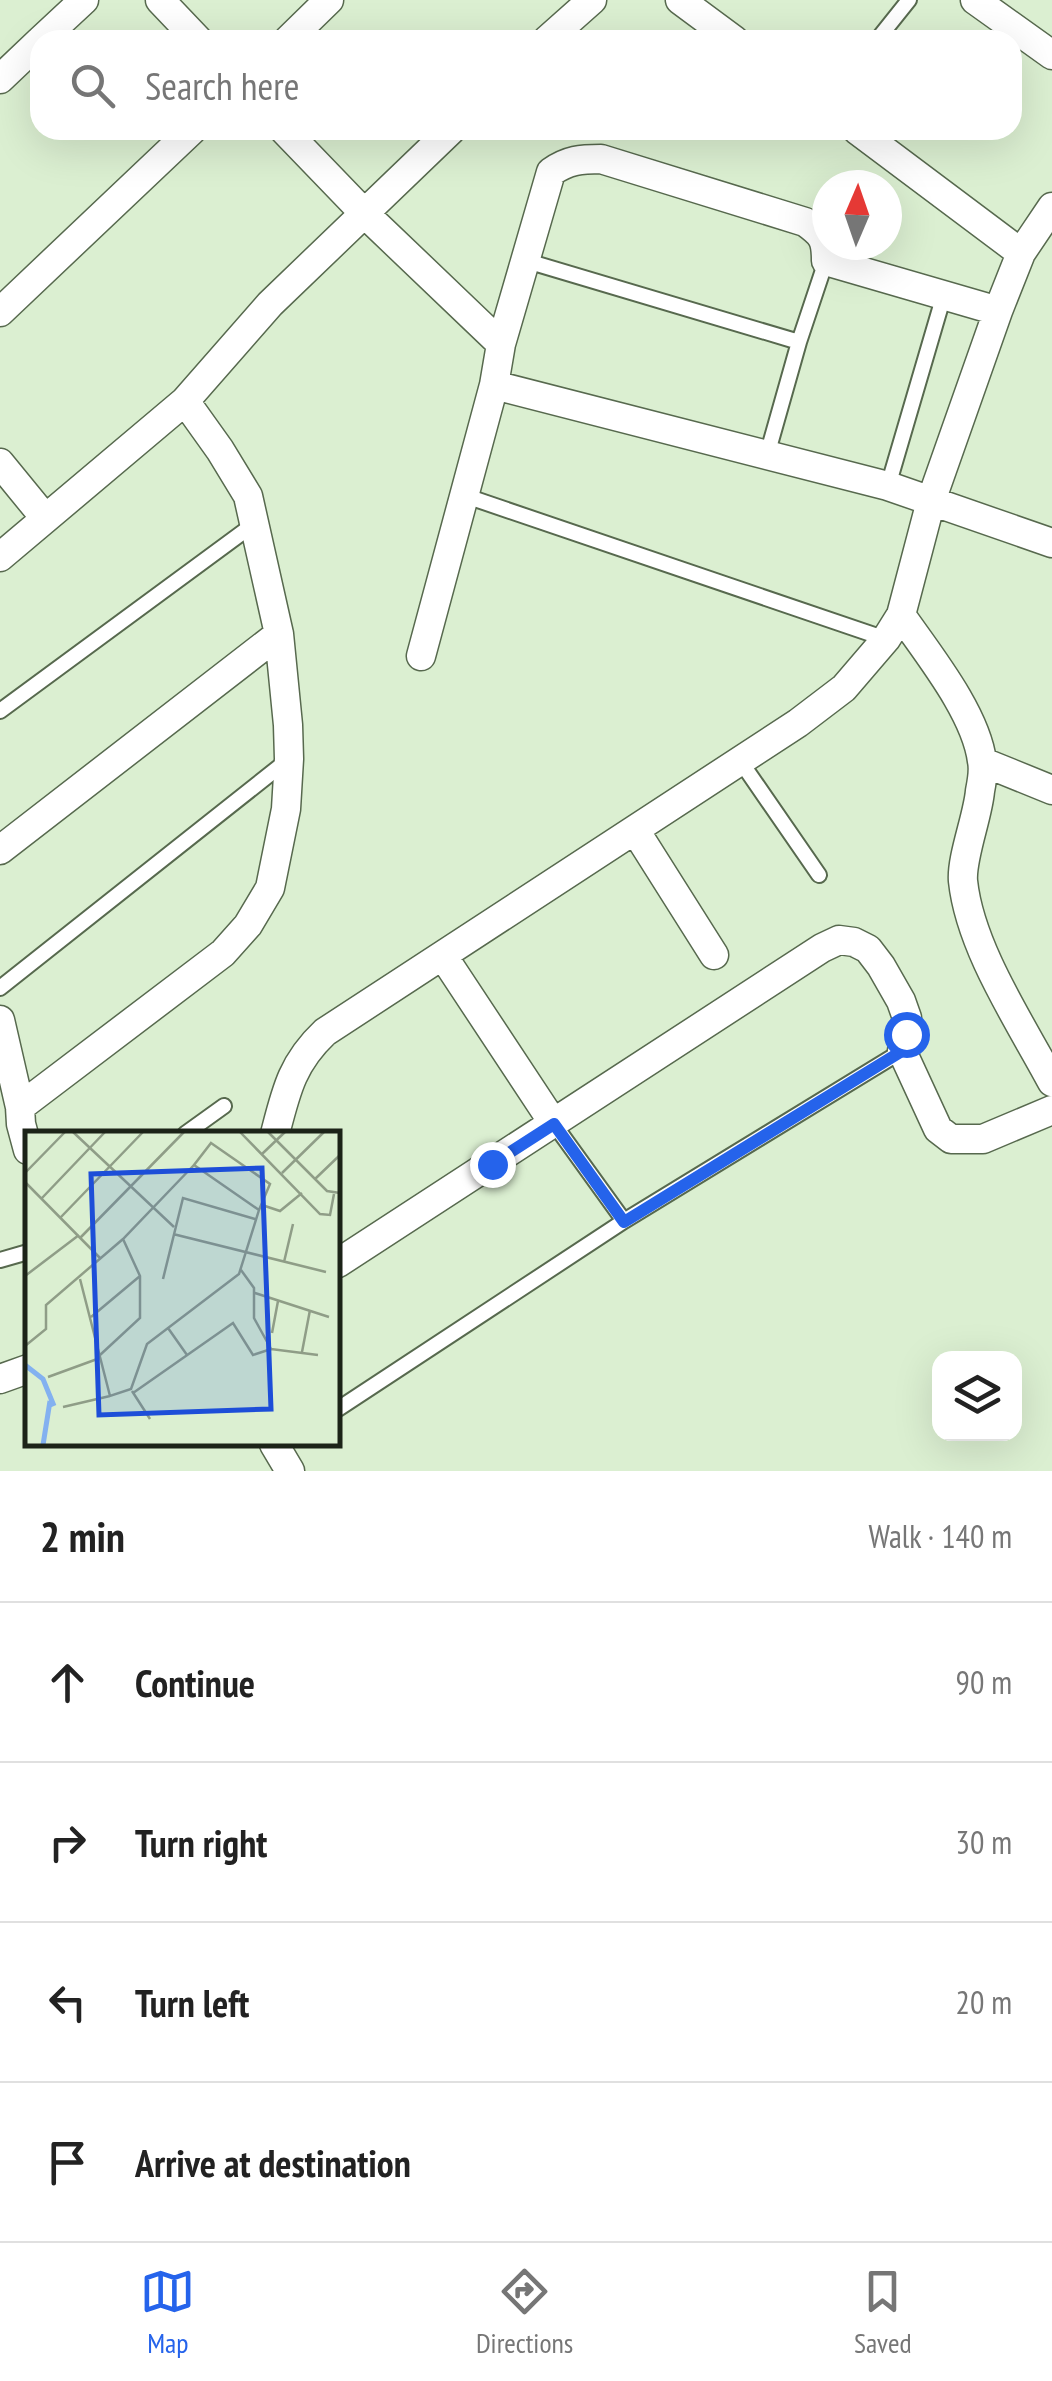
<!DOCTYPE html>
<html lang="en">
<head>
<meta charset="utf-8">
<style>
	body { margin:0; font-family:"PT Sans Narrow",sans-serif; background:#f2f2f2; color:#222 }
	.controls { position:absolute; right:30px; bottom:30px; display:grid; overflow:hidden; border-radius:20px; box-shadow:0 10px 40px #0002 }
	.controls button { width:90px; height:90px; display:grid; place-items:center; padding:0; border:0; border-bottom:2px solid #e0e0e0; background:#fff; color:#222; font:50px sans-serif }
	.compass { position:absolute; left:812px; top:170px; width:90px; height:90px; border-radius:50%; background:#fff; box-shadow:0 10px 40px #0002; rotate:2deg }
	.stop { position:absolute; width:30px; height:30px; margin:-22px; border:8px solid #2563eb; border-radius:50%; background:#fff }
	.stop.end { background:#2563eb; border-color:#fff; box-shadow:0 2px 10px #0008 }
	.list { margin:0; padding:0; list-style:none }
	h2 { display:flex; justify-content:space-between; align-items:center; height:130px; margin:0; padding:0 40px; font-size:42px }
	h2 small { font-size:32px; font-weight:400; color:#767676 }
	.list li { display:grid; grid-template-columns:65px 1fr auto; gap:30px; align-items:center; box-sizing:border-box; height:160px; padding:0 40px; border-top:2px solid #e0e0e0 }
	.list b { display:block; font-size:38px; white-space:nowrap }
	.list em { font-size:32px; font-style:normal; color:#767676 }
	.icon { flex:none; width:55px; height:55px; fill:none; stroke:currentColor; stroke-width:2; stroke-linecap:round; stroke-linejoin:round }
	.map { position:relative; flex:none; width:1052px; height:1471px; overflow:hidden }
	.search { position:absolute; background:#fff; box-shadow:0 10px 40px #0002; left:30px; right:30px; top:30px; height:110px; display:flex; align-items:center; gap:25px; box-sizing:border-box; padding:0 35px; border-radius:30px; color:#767676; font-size:38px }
	.sheet { height:770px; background:#fff }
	nav { display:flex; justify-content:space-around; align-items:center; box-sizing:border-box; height:140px; border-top:2px solid #e0e0e0; background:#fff; font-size:28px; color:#767676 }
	nav a { display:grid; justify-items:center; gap:5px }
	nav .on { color:#2563eb }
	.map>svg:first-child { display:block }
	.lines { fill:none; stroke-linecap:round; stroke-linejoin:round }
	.lane-casing { stroke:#57694e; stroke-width:18 }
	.street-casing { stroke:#57694e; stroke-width:31 }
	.lane { stroke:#fff; stroke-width:14 }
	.street { stroke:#fff; stroke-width:28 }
	.route { stroke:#2563eb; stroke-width:12 }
	.inset-river { fill:none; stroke:#83b1f0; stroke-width:5 }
	.inset-road { fill:none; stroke:#8f9d87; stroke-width:2.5 }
	.view { fill:#1d4ed8; fill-opacity:0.15; stroke:#1d4ed8; stroke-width:5 }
	.inset-edge { fill:none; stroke:#1c2318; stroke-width:5 }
</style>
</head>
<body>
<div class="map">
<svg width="1052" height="1471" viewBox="0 0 1052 1471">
	<rect width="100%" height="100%" fill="#dbefd1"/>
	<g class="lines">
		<!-- lane casing -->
		<g class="lane-casing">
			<path id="lane" d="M 877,40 L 909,0
				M 527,261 L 799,342
				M 767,455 L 799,342 L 826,261
				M 888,486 L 944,295
				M 463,495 L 886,639
				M 0,711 L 254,524
				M 741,762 L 819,875
				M 0,988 L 289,759
				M 554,1124 L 624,1221
				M 185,1134 L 224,1106
				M 0,1260 L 28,1252
				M 338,1409 L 624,1221 L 902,1051"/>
		</g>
		<!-- street casing -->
		<g class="street-casing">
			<path id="street" d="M 160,0 L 198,40
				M 680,0 L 734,40
				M 975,0 L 1052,55
				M 41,40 L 84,0
				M 288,40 L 329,0
				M 547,40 L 592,0
				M 0,79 L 40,41
				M 284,130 L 364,213 L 501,344
				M 857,130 L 1021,253 L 1052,207
				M 0,312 L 192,130
				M 494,385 L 888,486 L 1052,543
				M 0,463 L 45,518
				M 0,557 L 185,401 L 270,304 L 451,130
				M 901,615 C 928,654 976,713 982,761 C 984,770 982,781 980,791 C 978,816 961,858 963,881 C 970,948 1020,1022 1052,1082
				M 421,656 L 494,385 L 501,344 L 551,172 C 568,160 581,159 601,159 L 805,222 C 823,235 826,239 826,261 L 998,311
				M 983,762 L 1052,790
				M 635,830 L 714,955
				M 0,850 L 279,634
				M 443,956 L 554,1124
				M 0,1020 L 20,1107 L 21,1124 L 28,1150
				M 20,1107 L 223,953 L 248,925 L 270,888 L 286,809 L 289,759 L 288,725 L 279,634 L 248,496 L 220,450 L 185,401
				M 275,1134 C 286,1091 292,1063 325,1032 L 798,723 L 844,688 L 886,639 L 901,615 L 931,501 L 998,311 L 1021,253
				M 338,1263 L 822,948 L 839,940 L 854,942 L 868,949 L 881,966 L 901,1001 L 907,1018 L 902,1051 L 938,1129 L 951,1139 L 983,1139 L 1052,1110
				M 0,1379 L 28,1369
				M 274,1444 L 290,1471"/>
		</g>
		<!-- lane -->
		<use href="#lane" class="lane"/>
		<!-- street -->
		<use href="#street" class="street"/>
	</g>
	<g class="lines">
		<!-- route -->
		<path class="route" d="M 492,1164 L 554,1124 L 624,1222 L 902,1051 L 906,1034"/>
	</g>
	<!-- overview -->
	<g transform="translate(25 1131)">
		<rect width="315" height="315" fill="#dbefd1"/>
		<path class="inset-river" d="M 0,234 L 18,248 L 29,275M 18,314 L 25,270"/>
		<path class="inset-road" d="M 48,1 L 149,96M 215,1 L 295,83 L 305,84 L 309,63M 243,1 L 302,60 L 315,62M 186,12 L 245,53 L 234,79 L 169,34 ZM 237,23 L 260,1M 0,42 L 40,1M 257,42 L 299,1M 290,48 L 315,24M 0,51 L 76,128M 17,67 L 80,1M 237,74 L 255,80 L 277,62M 36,86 L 118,1M 148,103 L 301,141M 56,106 L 159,1M 259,131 L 268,93M 216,139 L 229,157 L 229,187 L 246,218M 0,145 L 54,104M 55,148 L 85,265 L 106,258 L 122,213 L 214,143 L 234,79M 138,148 L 158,67 L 230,88M 230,162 L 304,186M 66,186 L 115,145M 143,197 L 162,224M 247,202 L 253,170M 0,215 L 21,198 L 21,174 L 98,108 L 169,34M 277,221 L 285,179M 75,224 L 115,187 L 115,145 L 98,108M 23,246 L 75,227M 107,260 L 125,288M 108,262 L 208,192 L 228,224 L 246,218 L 293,224M 38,276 L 85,265"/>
		<path class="view" d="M 237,37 L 246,278 L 74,284 L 66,43 Z"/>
		<rect width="315" height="315" class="inset-edge"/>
	</g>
</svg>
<div class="controls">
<button><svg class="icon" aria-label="layers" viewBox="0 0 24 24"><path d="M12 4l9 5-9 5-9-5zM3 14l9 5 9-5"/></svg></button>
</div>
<svg class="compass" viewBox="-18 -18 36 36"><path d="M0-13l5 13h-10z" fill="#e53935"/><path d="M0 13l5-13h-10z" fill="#767676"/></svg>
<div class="stop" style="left:906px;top:1034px"></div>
<div class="stop end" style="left:492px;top:1164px"></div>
<div class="search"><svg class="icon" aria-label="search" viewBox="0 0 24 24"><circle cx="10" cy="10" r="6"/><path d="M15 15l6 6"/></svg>Search here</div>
</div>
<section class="sheet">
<h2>2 min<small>Walk · 140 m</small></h2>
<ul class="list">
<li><svg class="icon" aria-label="ahead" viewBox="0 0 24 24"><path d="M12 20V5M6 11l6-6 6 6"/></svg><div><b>Continue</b></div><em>90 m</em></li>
<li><svg class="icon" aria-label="right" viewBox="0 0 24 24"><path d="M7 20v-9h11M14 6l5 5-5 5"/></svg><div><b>Turn right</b></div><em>30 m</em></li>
<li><svg class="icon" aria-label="left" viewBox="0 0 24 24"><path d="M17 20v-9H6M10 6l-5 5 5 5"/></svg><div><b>Turn left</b></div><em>20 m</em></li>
<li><svg class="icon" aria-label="arrive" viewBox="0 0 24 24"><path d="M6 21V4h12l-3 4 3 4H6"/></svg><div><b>Arrive at destination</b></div></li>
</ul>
</section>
<nav>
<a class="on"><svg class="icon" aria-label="map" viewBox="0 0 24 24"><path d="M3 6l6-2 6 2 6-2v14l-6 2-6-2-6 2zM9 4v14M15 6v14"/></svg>Map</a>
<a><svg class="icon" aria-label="directions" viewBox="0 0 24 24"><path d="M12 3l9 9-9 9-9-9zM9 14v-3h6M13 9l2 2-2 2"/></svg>Directions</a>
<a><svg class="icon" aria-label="saved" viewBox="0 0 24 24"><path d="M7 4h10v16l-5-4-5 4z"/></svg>Saved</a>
</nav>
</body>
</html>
